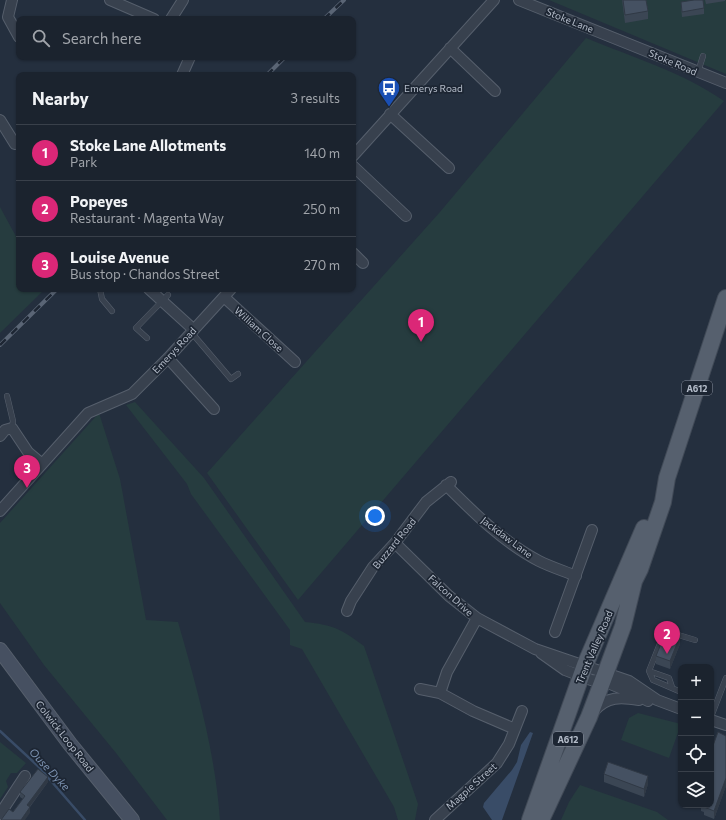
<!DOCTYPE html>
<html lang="en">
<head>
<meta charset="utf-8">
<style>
	body { margin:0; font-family:Commissioner,sans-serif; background:#242b36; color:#f1f3f6 }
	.controls { position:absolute; right:12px; bottom:12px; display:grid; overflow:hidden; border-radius:8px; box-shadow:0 1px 3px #0004 }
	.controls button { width:36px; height:36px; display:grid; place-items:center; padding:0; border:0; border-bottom:1px solid #39404a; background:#1b232e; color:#f1f3f6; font:20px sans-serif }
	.you { position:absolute; left:375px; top:516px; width:14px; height:14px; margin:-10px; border:3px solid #fff; border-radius:50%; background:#1a73e8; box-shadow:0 0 0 6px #1a73e833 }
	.badge { display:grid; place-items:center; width:26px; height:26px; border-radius:50%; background:#db2777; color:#fff; font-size:13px; font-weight:700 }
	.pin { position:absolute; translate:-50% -33px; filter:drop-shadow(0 1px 2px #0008) }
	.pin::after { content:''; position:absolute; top:21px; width:14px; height:12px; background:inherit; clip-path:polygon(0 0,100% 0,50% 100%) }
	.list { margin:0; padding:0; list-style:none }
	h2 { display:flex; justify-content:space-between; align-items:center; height:52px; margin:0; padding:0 16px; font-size:17px }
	h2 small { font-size:13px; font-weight:400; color:#a0a4aa }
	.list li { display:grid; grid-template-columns:26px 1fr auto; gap:12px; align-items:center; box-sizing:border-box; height:56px; padding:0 16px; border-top:1px solid #39404a }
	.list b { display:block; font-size:15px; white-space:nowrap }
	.list p { margin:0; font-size:13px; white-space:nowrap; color:#a0a4aa }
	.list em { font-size:13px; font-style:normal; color:#a0a4aa }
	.icon { flex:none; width:22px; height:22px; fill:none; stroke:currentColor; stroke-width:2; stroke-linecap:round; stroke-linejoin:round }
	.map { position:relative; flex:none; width:726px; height:820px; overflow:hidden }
	.search { position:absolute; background:#1b232e; box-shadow:0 1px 3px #0004; left:16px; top:16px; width:340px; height:44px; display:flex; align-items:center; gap:10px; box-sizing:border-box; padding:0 14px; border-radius:8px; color:#a0a4aa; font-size:15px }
	.panel { position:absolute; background:#1b232e; box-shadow:0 1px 3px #0004; left:16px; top:72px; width:340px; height:220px; border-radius:8px }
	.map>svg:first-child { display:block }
	.green { fill:#263c3f }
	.water { fill:#394c67 }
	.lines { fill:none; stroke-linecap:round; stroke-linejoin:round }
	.stream { stroke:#394c67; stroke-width:2.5 }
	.service-casing { stroke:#565f6c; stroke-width:6 }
	.minor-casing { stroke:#565f6c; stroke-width:12 }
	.secondary-casing { stroke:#565f6c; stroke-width:16 }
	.primary-casing { stroke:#414a57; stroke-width:18 }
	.service { stroke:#38414e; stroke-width:5 }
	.minor { stroke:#38414e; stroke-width:10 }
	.secondary { stroke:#465061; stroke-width:14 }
	.primary { stroke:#56606e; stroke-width:16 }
	.rail-casing { stroke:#5a6575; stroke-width:4 }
	.rail { stroke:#1d2633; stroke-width:2.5; stroke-dasharray:8; stroke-linecap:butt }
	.wall { fill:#3b4654 }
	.shaded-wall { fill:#303945 }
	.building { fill:#455162; stroke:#303945 }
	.labels { text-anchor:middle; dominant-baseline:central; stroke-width:3.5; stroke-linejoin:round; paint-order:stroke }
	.shield { fill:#1d2633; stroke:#878f9c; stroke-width:1 }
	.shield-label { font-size:9px; font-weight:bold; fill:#b4bcc9 }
	.street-label { font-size:10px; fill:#b4bcc9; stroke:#1d2633 }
	.poi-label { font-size:10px; fill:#b4bcc9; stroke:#1d2633; text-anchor:start }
	.water-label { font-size:11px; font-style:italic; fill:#7c92b1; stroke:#1d2633 }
</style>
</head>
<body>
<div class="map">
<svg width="726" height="820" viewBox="0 0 726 820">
	<rect width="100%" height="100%" fill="#242f3e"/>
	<!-- green -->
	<path class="green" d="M 549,0 L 726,0 L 726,74 Z
		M 586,38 C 632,57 682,72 724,101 L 298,600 L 207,473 L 440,212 Z
		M 0,207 L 19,242 L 19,289 L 45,289 L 0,333 Z
		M 135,402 L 204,478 L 305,622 C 334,625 341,629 364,646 L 418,804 L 415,820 L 398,820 L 394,807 L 302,649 L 290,645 L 290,630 L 191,494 L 187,484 L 126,405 Z
		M 99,413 L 120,479 L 146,620 L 178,622 C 197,688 215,751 220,820 L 167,820 L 116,753 L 44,665 L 0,603 L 0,523 Z
		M 638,713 L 681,724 L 669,758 L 621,740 L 629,718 Z
		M 0,742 L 26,763 L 17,773 L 11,773 L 6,781 L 8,787 L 0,799 Z
		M 580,785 L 657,812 L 668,820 L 561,820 L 569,802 Z"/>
	<!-- water -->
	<path class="water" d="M 530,732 L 533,733 L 502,820 L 492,820 L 483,807 L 484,803 L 512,770 L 517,762 L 521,745 Z"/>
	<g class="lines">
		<!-- stream -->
		<path class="stream" d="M 0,731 L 39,767 L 85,820"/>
		<!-- service casing -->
		<g class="service-casing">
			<path id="service" d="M 698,72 L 703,56
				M 100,289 L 102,299 L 112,311
				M 191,332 L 231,379 L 238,374
				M 147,338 L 136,328 L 168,295
				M 7,396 L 13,421 L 12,428
				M 649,671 L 669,678 L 672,687
				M 681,692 L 653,680 L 649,671 L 665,631 L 695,640
				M 711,717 L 726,678"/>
		</g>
		<!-- minor casing -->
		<g class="minor-casing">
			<path id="minor" d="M 12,0 L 8,17 L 19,37
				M 110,0 L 154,19
				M 519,0 L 726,83
				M 171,19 L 183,0
				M 450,48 L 495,91
				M 182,75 L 190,57
				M 390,114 L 449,168
				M 0,120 L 15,144
				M 353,156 L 494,0
				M 353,166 L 406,216
				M 353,253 L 363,263
				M 149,289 L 193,329
				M 224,297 L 295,362
				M 168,358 L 214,409
				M 0,436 L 5,430 L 12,428 L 28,452 L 41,463
				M 446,485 C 474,513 504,543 539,561 C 551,567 564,571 576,576
				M 0,511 L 88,413 L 132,394 L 168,358 L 231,289
				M 395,543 L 449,596 L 477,618 L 535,649 L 629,681 L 657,700 L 681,709
				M 347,611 L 351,601 L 373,567 L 395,543 L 426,502 L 451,482
				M 555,632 L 592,530
				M 541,653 L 565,670 L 591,680 L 603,681 L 630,692 L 648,701
				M 420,689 L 440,693 L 473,711 L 515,729
				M 440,693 L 447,672 L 477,618
				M 594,711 C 607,696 621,697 639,700
				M 711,720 L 726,725
				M 0,814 L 25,776
				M 435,820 L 497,763 L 509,744 L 522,711"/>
		</g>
		<!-- secondary casing -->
		<g class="secondary-casing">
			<path id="secondary" d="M 0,650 L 70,744 L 132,820"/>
		</g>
		<!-- primary casing -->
		<g class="primary-casing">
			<path id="primary" d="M 530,820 L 585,665 L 644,528
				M 541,820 L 589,717 L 606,672 L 623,626 L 634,581 L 640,569 L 663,502 L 667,478 L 726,298"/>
		</g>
		<!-- service -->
		<use href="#service" class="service"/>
		<!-- minor -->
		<use href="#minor" class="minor"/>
		<!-- secondary -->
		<use href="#secondary" class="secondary"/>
		<!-- primary -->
		<use href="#primary" class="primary"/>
		<!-- rail casing -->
		<g class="rail-casing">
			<path id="rail" d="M 324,19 L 344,0
				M 267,75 L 285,57
				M 0,345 L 57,289"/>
		</g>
		<!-- rail -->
		<use href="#rail" class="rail"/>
	</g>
	<!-- wall -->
	<path class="wall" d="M 622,0 L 646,0 L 648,11 L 648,19 L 625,23 Z
		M 705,0 L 725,0 L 725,1 L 706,4 Z
		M 681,2 L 704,8 L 704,14 L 682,17 L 681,7 Z
		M 680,644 L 670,669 L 656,664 L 656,656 Z
		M 726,736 L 726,786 L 714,819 L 704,815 L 704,812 L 701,811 L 701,805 L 711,805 Z
		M 604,774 L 648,784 L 644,797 L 604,782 Z
		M 48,782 L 30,807 L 30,813 L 13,812 L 23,799 L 20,797 L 20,792 Z"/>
	<!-- shaded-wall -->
	<path class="shaded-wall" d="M 680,636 L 680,644 L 670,669 L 670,661 Z
		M 648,776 L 648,784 L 644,797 L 644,789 Z
		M 48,777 L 48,782 L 27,810 L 27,805 Z
		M 726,778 L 726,786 L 714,819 L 714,811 Z
		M 30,807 L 30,813 L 25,820 L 21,820 Z"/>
	<!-- building -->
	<path class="building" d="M 623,0 L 646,0 L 648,11 L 625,15 Z
		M 694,0 L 703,0 L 704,8 L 682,12 L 681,2 Z
		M 666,631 L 680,636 L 670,661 L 656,656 Z
		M 718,732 L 726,736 L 726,778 L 714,811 L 704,807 L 705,805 L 711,805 L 711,751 Z
		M 608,762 L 648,776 L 644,789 L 604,774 Z
		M 38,769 L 48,777 L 27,805 L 30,807 L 21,820 L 1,820 L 9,809 L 13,812 L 25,796 L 20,792 Z"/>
	<!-- icons -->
	<defs>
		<g id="bus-pin" transform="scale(1.15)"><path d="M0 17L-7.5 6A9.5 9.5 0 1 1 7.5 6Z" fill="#1a4fb4" stroke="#1d2633"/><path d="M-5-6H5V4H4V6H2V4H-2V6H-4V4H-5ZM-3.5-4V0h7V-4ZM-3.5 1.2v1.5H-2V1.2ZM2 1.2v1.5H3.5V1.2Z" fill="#fff"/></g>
	</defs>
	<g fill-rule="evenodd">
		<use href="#bus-pin" x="389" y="88"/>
	</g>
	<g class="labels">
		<!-- shield labels -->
		<g class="shield">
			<rect x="682" y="381" width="30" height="14" rx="3"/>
			<rect x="553" y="732" width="30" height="14" rx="3"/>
		</g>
		<g class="shield-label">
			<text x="697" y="388">A612</text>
			<text x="568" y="739">A612</text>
		</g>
		<!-- street labels -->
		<g class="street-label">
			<text transform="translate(570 20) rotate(22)">Stoke Lane</text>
			<text transform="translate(673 62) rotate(23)">Stoke Road</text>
			<text transform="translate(259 329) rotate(42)">William Close</text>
			<text transform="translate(174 350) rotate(-47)">Emerys Road</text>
			<text transform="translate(507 537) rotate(37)">Jackdaw Lane</text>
			<text transform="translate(394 543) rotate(-51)">Buzzard Road</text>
			<text transform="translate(451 595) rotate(42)">Falcon Drive</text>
			<text transform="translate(594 647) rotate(-67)">Trent Valley Road</text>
			<text transform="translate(65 736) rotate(52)">Colwick Loop Road</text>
			<text transform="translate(471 786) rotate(-42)">Magpie Street</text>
		</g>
		<!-- poi labels -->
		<g class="poi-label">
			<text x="404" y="88">Emerys Road</text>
		</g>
		<!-- water labels -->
		<g class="water-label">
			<text transform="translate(50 769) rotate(47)">Ouse Dyke</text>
		</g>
	</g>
</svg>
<div class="controls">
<button>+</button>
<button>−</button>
<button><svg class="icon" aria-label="locate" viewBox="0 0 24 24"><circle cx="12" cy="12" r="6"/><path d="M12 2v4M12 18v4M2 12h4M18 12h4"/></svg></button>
<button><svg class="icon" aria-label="layers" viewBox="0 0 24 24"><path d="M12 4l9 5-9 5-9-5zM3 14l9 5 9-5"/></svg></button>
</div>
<div class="you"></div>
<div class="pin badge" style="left:421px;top:342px">1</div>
<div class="pin badge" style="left:667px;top:654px">2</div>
<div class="pin badge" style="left:27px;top:488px">3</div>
<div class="search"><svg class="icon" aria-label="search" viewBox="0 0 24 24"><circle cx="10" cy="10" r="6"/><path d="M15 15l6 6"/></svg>Search here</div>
<section class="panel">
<h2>Nearby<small>3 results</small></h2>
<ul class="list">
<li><span class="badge">1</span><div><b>Stoke Lane Allotments</b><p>Park</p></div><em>140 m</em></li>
<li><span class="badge">2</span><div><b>Popeyes</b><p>Restaurant · Magenta Way</p></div><em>250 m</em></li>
<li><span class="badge">3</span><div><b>Louise Avenue</b><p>Bus stop · Chandos Street</p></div><em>270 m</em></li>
</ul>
</section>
</div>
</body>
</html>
